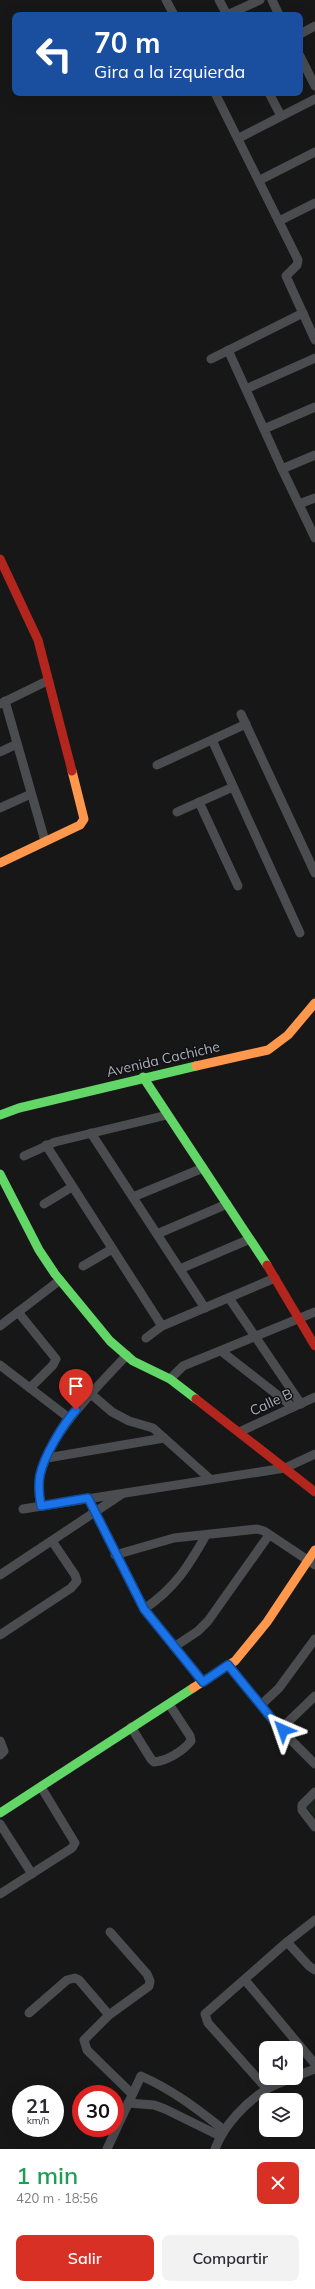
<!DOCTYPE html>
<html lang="es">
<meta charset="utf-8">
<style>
body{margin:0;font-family:Mulish,sans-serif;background:#f2f2f3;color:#2b2b33;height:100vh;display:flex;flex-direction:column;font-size:15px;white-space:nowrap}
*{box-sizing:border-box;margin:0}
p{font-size:13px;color:#7c7c81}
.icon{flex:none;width:22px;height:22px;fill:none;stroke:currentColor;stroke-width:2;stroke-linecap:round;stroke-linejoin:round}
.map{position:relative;height:2149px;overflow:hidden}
.panel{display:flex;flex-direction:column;background:#fff;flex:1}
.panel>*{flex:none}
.top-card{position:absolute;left:12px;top:12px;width:291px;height:84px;border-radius:8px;box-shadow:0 4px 16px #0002;background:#1a4fa0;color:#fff;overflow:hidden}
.tools{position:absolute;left:259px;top:2041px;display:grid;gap:8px}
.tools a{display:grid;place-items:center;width:44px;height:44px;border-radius:8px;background:#fff;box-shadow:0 4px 16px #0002;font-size:20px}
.speed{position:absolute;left:12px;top:2085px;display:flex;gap:8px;font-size:20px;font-weight:700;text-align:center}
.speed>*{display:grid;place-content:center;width:52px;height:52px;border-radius:50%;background:#fff;box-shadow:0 4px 16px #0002;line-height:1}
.speed small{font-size:10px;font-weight:400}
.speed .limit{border:6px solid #d22;background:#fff;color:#111}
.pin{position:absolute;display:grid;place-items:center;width:34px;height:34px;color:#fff;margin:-41px -17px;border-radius:50% 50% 50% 0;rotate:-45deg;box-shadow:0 0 4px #0007}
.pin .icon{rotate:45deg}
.me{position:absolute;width:44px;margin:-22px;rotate:317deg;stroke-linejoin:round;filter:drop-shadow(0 0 3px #0008)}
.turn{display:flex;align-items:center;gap:14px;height:84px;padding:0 16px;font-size:18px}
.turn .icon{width:52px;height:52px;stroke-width:2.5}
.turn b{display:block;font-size:28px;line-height:34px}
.round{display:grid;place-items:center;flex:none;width:42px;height:42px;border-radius:8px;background:#f2f2f3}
.headline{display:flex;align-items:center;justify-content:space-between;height:68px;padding:0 16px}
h1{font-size:24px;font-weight:600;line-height:30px;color:#1e9e55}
.action{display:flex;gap:8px;margin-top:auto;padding:8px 16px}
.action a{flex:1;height:46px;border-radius:8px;background:#d93025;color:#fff;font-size:16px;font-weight:600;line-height:46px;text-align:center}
.action a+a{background:#f2f2f3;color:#2b2b33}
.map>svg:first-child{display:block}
.green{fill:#1d241e}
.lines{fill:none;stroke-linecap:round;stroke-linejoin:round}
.street{stroke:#4b4c50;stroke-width:9}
.fast{stroke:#63d668;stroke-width:9}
.slow{stroke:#ff974d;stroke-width:9}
.jam{stroke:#b3261e;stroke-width:9}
.route-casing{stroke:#114b97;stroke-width:10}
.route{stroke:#1a73e8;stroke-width:7}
.labels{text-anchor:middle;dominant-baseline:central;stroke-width:3;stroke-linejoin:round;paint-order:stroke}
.street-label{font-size:14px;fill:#a8adb8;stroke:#111113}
</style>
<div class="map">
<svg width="315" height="2149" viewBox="0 0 315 2149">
<rect width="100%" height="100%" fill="#171717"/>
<path class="green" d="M315 1797V1818L305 1805Z"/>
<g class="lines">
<g class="street">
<path d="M166 0 174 15"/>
<path d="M219 0 227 15"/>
<path d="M272 0 279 15"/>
<path d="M227 15 260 0"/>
<path d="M300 34 315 26"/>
<path d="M300 56 315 86"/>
<path d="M215 93 298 260 297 265 286 276 315 340"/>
<path d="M269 93 281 116"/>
<path d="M239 138 315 99"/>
<path d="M260 180 315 152"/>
<path d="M279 221 315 203"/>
<path d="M228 350 282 469 315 455"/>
<path d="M211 359 303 313"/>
<path d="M246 389 315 358"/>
<path d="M264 429 315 407"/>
<path d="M282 469 315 538"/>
<path d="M299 504 315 498"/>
<path d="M5 701 45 841"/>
<path d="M0 704 47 681"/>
<path d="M241 714 315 873"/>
<path d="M212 740 300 933"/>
<path d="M0 752 17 744"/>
<path d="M157 765 246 724"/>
<path d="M199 802 238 886"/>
<path d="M0 808 31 794"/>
<path d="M177 812 233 787"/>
<path d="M91 1133 205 1308"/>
<path d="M46 1145 162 1326"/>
<path d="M24 1156 55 1142 167 1115"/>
<path d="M133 1197 203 1168"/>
<path d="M44 1204 72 1187"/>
<path d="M157 1234 227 1204"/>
<path d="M83 1266 112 1249"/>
<path d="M180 1269 250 1239"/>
<path d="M229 1298 301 1404"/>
<path d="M18 1312 56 1359 53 1365 30 1388"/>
<path d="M0 1326 60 1280"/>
<path d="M146 1338 162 1326 275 1278"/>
<path d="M221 1351 293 1407"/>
<path d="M0 1365 69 1418"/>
<path d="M170 1379 183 1366 315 1312"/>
<path d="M91 1394 112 1412 129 1421 153 1428 210 1479"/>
<path d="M239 1432 315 1397"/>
<path d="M47 1458 164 1438"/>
<path d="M88 1498 144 1609 203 1682"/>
<path d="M41 1506C40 1499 38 1492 39 1484 42 1440 97 1387 127 1355"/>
<path d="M23 1509 285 1468 315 1454"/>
<path d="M115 1555 174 1538 257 1529 264 1531 315 1565"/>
<path d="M0 1575 122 1494"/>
<path d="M144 1609C175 1588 188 1567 206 1535"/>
<path d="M0 1635 71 1588 77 1581 75 1575 52 1541"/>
<path d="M174 1647 198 1631 208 1621 269 1535"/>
<path d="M228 1665 277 1725 281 1726 287 1723 315 1696"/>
<path d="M261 1705 279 1688 315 1639"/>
<path d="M281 1726 285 1734 315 1764"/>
<path d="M131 1727 151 1759 154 1762C167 1761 183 1751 191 1741L190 1736 169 1704"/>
<path d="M0 1741 4 1751 0 1755"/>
<path d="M315 1792 302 1805V1810L315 1827"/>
<path d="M0 1824 32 1874"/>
<path d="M0 1894 72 1848 75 1843 41 1787"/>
<path d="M110 1932 147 1974 150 1981 149 1986 109 2015 84 2040 87 2050 132 2094"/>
<path d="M287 1942 309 1966 315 1970"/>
<path d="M245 1980 315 2064"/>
<path d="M29 2013 67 1980 75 1978 79 1980 109 2015"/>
<path d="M296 2076 315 2069"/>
<path d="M267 2089 208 2023 205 2014 287 1942 315 1920"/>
<path d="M128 2103 154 2105 165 2109 220 2136"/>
<path d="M107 2149 141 2076C173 2090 197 2109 224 2130"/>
<path d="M215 2149C224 2125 245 2103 267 2089 274 2084 284 2082 292 2078"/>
</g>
<g class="fast">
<path d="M143 1077 267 1265"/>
<path d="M0 1115 19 1108 196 1066"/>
<path d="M0 1174 39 1250 55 1274 110 1341 133 1361 170 1379 196 1399"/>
<path d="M0 1813 193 1688"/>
</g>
<g class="slow">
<path d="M0 863 80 825 84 819 72 771"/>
<path d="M196 1066 268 1050 288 1035 315 1003"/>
<path d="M193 1688 235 1661 267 1622 315 1550"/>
</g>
<g class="jam">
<path d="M0 559 38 640 72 771"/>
<path d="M267 1265 315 1346"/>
<path d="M196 1399 315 1492"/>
</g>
</g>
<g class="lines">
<defs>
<path id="route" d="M76 1410C63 1424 44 1456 40 1475 38 1485 39 1495 41 1506L88 1498 144 1609 203 1682 228 1665 277 1725 281 1726 283 1730"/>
</defs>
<use href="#route" class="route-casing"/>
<use href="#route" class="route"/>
</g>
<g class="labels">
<g class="street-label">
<text transform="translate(163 1059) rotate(-13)">Avenida Cachiche</text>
<text transform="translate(271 1402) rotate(-25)">Calle B</text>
</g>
</g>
</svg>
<div class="tools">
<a><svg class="icon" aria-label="sound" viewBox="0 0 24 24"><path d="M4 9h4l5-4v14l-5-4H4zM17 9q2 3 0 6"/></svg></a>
<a><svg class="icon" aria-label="layers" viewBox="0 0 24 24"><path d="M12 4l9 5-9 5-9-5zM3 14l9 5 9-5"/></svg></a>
</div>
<div class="speed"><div>21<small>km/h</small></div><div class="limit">30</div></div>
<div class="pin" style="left:76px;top:1410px;background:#d93025"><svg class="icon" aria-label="arrive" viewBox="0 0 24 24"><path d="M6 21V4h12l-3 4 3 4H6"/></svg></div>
<svg class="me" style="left:283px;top:1730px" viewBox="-20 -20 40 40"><path d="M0-17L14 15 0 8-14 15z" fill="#1a73e8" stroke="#fff" stroke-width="4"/></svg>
<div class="top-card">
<div class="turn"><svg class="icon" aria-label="left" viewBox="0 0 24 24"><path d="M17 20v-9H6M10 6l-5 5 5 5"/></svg><div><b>70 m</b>Gira a la izquierda</div></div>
</div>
</div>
<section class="panel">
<div class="headline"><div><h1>1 min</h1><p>420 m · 18:56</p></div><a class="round" style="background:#d93025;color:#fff"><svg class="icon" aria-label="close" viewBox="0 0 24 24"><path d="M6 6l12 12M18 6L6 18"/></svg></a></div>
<div class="action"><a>Salir</a><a>Compartir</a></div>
</section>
